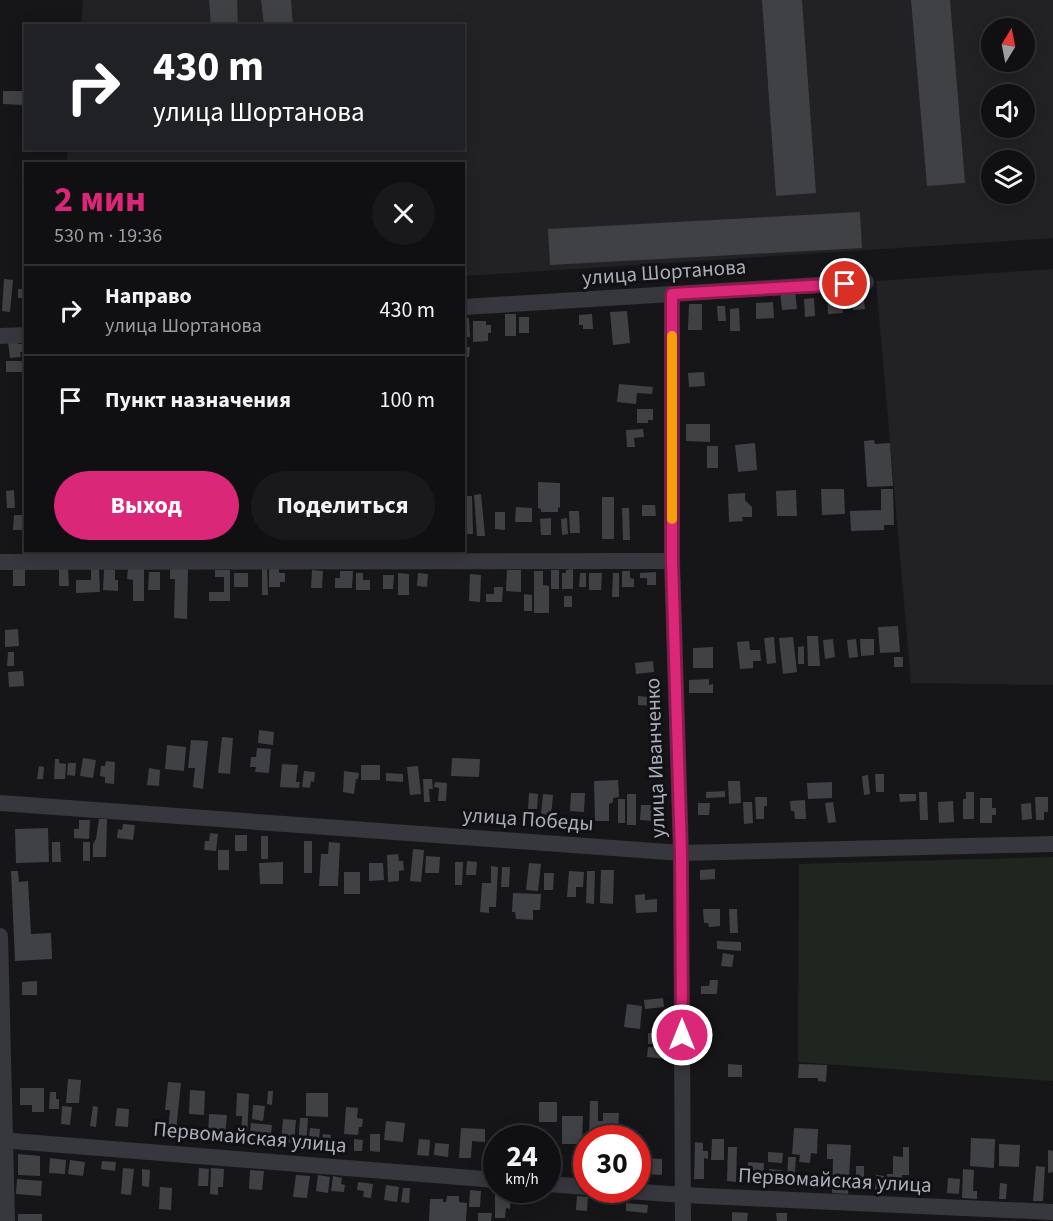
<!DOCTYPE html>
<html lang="ru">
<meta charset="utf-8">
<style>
body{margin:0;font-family:"Source Sans 3",sans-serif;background:#19191b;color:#f1f3f6;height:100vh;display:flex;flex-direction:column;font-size:22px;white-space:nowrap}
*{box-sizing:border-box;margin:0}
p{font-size:20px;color:#9c9d9f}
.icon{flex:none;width:33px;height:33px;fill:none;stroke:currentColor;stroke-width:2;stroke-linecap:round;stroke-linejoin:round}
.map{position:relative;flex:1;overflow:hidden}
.panel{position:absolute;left:24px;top:162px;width:441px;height:390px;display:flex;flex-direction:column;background:#101012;border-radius:0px;box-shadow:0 3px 15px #0003,0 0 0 2px #303032}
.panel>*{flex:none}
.banner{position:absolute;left:24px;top:24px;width:441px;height:126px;border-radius:0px;box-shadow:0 3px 15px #0003,0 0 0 2px #303032;background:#202124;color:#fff;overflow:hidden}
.needle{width:39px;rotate:10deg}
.tools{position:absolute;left:981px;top:18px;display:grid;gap:12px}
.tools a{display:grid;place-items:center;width:54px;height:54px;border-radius:50%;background:#101012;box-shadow:0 3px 15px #0003,0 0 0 2px #303032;font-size:30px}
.speed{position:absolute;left:483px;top:1125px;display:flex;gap:12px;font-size:30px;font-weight:700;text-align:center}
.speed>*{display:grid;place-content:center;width:78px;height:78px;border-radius:50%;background:#101012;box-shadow:0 3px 15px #0003,0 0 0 2px #303032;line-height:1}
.speed small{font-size:15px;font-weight:400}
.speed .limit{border:9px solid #d22;background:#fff;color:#111}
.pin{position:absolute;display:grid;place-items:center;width:51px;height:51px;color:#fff;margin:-26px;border:3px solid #fff;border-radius:50%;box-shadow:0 2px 6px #0007}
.me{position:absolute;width:66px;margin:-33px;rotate:0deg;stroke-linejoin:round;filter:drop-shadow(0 0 4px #0008)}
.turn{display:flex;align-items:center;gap:21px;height:126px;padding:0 30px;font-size:27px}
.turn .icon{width:78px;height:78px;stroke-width:2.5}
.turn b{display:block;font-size:42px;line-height:51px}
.round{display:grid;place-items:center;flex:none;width:63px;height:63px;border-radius:32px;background:#19191b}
.head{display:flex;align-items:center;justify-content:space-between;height:102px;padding:0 30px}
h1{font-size:36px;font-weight:700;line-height:45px;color:#db2777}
.primary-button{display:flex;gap:12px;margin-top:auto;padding:12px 30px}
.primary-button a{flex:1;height:69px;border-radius:36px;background:#db2777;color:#fff;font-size:24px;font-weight:700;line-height:69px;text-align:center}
.primary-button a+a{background:#19191b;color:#f1f3f6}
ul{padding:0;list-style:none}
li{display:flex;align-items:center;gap:18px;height:90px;padding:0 30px;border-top:2px solid #303032}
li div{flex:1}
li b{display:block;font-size:22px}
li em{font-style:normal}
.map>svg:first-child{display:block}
.built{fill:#222225;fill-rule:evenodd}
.green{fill:#1e261f}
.building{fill:#404145}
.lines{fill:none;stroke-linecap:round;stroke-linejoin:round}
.minor{stroke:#37383d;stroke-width:16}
.route-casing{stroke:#8e194d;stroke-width:15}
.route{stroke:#db2777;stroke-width:10}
.slow{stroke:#f59e0b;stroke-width:10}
.labels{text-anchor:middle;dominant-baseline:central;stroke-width:6;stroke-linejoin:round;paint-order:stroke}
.street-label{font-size:21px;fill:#a8adb8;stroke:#111113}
</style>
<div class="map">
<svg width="1053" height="1221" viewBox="0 0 1053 1221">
<rect width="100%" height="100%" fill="#161618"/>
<g class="built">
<path d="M83 0H1053V238L464 276V164H66L68 148H464V26L81 25ZM992 28H1024V62H992ZM992 94H1024V128H992ZM992 160H1024V194H992Z"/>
<path d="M1053 269V685L911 683 876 281Z"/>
</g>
<path class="green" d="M1053 857V1081L798 1062 799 864Z"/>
<g class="building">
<path d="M209 0H237L238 26H211Z"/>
<path d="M261 0H291L293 26H264Z"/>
<path d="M762 0H802L816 193 776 196Z"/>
<path d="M911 0H950L965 183 927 186Z"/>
<path d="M3 91H23V105L3 104Z"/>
<path d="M860 212 862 248 550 265 548 229Z"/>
<path d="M4 279 13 280 10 312 2 311Z"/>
<path d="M18 289H26V307H22L23 298H18Z"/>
<path d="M795 291 797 309 782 310 780 292Z"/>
<path d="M827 292H841L843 313 828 314Z"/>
<path d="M863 294 865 309 853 310 852 295Z"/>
<path d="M814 298 815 316 805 317 804 299Z"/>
<path d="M773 302 774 318 756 319V303Z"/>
<path d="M689 304H702V330H688Z"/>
<path d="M717 306H725L726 321H718Z"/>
<path d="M739 308 740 331H730V309Z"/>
<path d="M627 311 630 343 613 345 610 312Z"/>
<rect x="505" y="314" width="11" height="22"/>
<path d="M592 314 593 329H583V325H579V315Z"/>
<rect x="519" y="317" width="10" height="16"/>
<path d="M464 318H469L470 337H464Z"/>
<path d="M473 321H486V325H491V333H488V341L473 342Z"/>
<path d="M17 341 18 344H24V352H20L21 357 10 358 8 342Z"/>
<path d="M464 347H470L469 357H464Z"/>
<rect x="6" y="361" width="20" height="11"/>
<path d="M704 372 705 386 689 387 688 373Z"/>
<path d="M619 384 653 387 652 394 637 393 636 404 617 402Z"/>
<path d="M637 409H653V420H648V423H637Z"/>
<path d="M686 424H710V442L686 441Z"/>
<path d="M643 429 644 437 634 438 635 447H627L626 430Z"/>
<path d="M874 440 875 444 890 443 893 486 867 487 864 441Z"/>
<path d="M755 443 757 470 738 472 735 445Z"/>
<rect x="707" y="446" width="11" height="22"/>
<path d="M538 482 560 483V507L558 508V512H541V509L538 508Z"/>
<path d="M821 489H844L845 514 822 515Z"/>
<path d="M881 489H893L894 525H884V530L851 531 850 511 881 510Z"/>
<path d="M14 490 15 508H7L6 491Z"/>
<path d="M796 490 797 516H777L776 491Z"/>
<path d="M745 493V500L752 507V517H742L743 521 729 522 728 494Z"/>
<path d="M481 494 485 536H477L474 495Z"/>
<path d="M464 496H472L473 534H464Z"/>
<rect x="602" y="497" width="12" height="42"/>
<path d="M642 505H655L656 516H642Z"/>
<path d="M516 507 532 508V522H515Z"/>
<path d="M622 508H629L630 540H623Z"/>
<path d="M569 511H579L580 533H570Z"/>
<path d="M495 512H505V530L495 529Z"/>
<path d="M14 515H26V530H13Z"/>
<path d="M551 518V535H541L540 519Z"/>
<path d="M567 518 568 534 562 535 561 519Z"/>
<path d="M91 567H99L100 592 76 593V580H91Z"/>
<path d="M262 567H267L268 595H262Z"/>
<path d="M170 568H188L187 619 174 618 175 579H170Z"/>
<path d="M269 568H279V573H285V582H280V587H269Z"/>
<rect x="13" y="569" width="12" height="17"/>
<path d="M59 569H68L69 586H59Z"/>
<path d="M104 569 115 570V580H118V591L103 590Z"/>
<path d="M128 569H144V601H133V580L127 579Z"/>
<path d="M573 569V589H562V573H566V570Z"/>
<path d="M215 570H230V601H209V592H224V577H215Z"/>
<path d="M312 570 323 571 322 588H311Z"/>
<path d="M507 570H521V592L506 591Z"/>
<rect x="551" y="570" width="8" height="19"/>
<path d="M340 571H353L352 588H335V578H340Z"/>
<path d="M534 571H543V585L549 586V613H534Z"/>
<path d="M622 571H630V578L634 579V587H622Z"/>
<path d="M149 572H160V590H148Z"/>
<path d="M656 572V585H647V578H640V573Z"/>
<rect x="234" y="573" width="14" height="14"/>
<path d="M356 573H363V580H370V590H356Z"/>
<path d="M398 573 409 574V595H398Z"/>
<path d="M418 573 428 574 427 587 417 586Z"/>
<path d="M580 573H586V587H579Z"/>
<path d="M589 573H602L601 590H589Z"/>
<path d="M613 573H619V597H612Z"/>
<path d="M470 574 481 575 480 602 469 601Z"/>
<path d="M383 575H394L393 589H383Z"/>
<path d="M494 587H503L502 602H486V594H494Z"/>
<path d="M524 594 532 595V611H524Z"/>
<rect x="564" y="596" width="8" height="11"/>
<path d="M898 626 900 652 880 653 878 627Z"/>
<path d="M18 629 19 646 5 647V630Z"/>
<path d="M807 636H818L820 666H808Z"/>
<path d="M774 637 776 663 767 664 764 638Z"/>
<path d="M793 637 797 672 783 674 779 638Z"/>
<path d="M833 639 835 657 825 659 823 640Z"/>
<path d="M856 639 858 657 849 658 847 640Z"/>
<path d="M860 639H874V655L861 656Z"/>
<path d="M749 641 750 650H760L761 661H753V668L740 669 737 642Z"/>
<path d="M804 646V664H798V647Z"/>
<path d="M713 647V668H693V648Z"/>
<path d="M8 652H14V666H7Z"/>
<rect x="894" y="657" width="9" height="10"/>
<path d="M653 661 654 672 636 674 635 663Z"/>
<path d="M23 671 24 686 9 687 8 672Z"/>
<path d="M709 679V685L713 684V693H689V680Z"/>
<path d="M649 689 659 690 658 706 638 705V696L649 697Z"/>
<path d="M259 730 274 732 273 745 258 743Z"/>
<path d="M222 737 233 738 230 774 218 773Z"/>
<path d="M191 740 208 741 203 789 193 787 195 768H188Z"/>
<path d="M167 745 186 747 184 771 165 769Z"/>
<path d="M257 748 271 749 269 773 255 772 256 767H250L251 757H256Z"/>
<path d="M83 758 96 760 93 778 80 776Z"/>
<path d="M452 758 480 759 479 777 451 776Z"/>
<path d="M55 759H59V763L66 764 65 779H54Z"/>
<path d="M106 761 115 762 114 784 105 783V777L100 776 101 766H105Z"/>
<path d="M68 763H76L75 776 67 775Z"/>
<path d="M282 764 298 765 296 782H300L299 788 280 787Z"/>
<rect x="361" y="765" width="19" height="15"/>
<path d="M39 766 44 767 43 779H37Z"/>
<path d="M418 766 421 794 410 795 407 767Z"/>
<path d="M149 768 160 770 159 786 147 785Z"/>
<path d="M304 771 315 772 314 782 311 781 310 788 302 787Z"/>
<path d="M344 771 359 773 358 779H356L354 794 343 792Z"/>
<path d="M386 773 403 774V782L386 781Z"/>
<path d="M875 774H884V792H876Z"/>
<path d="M868 775 870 794 864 795 862 776Z"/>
<path d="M423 779H432L433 789H429L430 802H424Z"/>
<path d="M618 780 619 797 613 798V802L609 804V821H595L594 781Z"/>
<path d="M728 781H740L741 803 729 804Z"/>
<path d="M435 782 447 783 446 801H438L439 788 434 787Z"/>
<path d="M832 782V798L808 799 807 783Z"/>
<path d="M725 791V797L706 798V792Z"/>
<path d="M919 792H927L928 820H920Z"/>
<path d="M966 792H974V819H963V799H966Z"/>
<path d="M529 793 538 794 537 809H528Z"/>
<path d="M571 793H585L584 812 570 811Z"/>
<path d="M543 794 553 795 551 816 541 814Z"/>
<rect x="627" y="794" width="9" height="31"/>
<path d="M899 794H916V801L900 802Z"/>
<path d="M755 797H767V806H764V819H756Z"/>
<path d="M1035 797H1048V812H1044V820H1036Z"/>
<path d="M980 798H992V808H996V815H992V823H980Z"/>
<rect x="618" y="799" width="7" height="24"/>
<path d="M805 800 806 819H795L794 811H791L790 801Z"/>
<path d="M953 801 954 822 939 823 938 802Z"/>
<path d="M743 802H752L753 823 744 824Z"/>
<path d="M833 802 836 822 828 823 825 803Z"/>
<path d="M698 803H710L709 815H698Z"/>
<path d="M1031 803 1032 819 1022 820 1021 804Z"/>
<path d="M641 805H656L655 821 640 820Z"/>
<path d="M99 819H107L106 857H93V844L96 839Z"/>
<path d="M79 820H90L89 839 74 838V829H79Z"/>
<path d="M123 824 135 825 133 840 117 838 118 829 122 830Z"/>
<path d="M48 828 49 862 16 863 15 829Z"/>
<path d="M210 833 218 834 216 851 204 850 205 841H209Z"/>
<rect x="235" y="835" width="12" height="16"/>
<rect x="261" y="836" width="7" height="23"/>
<rect x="304" y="841" width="8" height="32"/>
<path d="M52 842H60L61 862H52Z"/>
<rect x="83" y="842" width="7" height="19"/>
<path d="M329 842 340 843 338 886H319L321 854H328Z"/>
<path d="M413 849 424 850 421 882 410 881Z"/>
<rect x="218" y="850" width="11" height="20"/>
<path d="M398 854 399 861H403L404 870 399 871V881L388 882 387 855Z"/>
<path d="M426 856 440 857 439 873H425Z"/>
<path d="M467 861 477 862 476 875H466Z"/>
<path d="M283 862V884H260L259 863Z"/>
<path d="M455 862H463L462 885H455Z"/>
<path d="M369 863H383L384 880 369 881Z"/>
<path d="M529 863 541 864 538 891 526 890Z"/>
<path d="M491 866 498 867 496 907H489V913L480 912 482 883H491Z"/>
<path d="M502 867H510L509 887H501Z"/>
<path d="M715 869V879L700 880V870Z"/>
<path d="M601 870H614L613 904 600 903Z"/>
<path d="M11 871H18L19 882 28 881 31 934 51 933 52 959 15 961Z"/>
<path d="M569 871 584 872 583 887H576V897H567Z"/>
<path d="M587 871H595L594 904 586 903Z"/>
<rect x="344" y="872" width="16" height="22"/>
<path d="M544 873H554L553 890H544Z"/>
<path d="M513 893 541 894 540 910H533V920L516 919 515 912H512Z"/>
<path d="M645 894V900L657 899V912L636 913 635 895Z"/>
<path d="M703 909H720V926L709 927 708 923H704Z"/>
<path d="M729 909H737L738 933H730Z"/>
<path d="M717 941 741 942V951L717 949Z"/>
<path d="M723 953 734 955 732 967 721 966Z"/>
<path d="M710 980H718L717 994H701V986H709Z"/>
<path d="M37 981V995H22V982Z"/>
<path d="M663 998 664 1007 645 1009 644 1000Z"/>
<path d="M627 1004 642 1006 640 1029 624 1027Z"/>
<path d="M648 1033H660V1040H656V1044H648Z"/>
<path d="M648 1047 667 1048 666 1059 647 1057Z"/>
<path d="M728 1064 742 1065V1077H728Z"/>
<path d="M799 1064 827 1065 826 1082 818 1081V1078H798Z"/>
<path d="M68 1079 81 1080 79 1103H66Z"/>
<path d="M168 1082 181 1083 176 1131 168 1130 170 1110H165Z"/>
<path d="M20 1088H44V1112H32V1105H20Z"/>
<path d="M190 1090 205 1091 204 1115 189 1114Z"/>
<path d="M268 1091H273L272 1105 267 1104Z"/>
<path d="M50 1092H56V1099H59V1109H49Z"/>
<path d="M237 1093 249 1094 247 1139H241L242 1116H236Z"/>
<path d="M306 1093H328V1117L306 1116Z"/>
<path d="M590 1101H598V1121H603V1113H619L618 1133H604V1138H589Z"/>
<rect x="539" y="1102" width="18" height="20"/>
<path d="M253 1105 265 1106 263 1121 252 1119Z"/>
<path d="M62 1106 72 1107 70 1125 61 1124Z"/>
<path d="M93 1106 98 1107 96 1127 90 1126Z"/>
<path d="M346 1107 358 1108 357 1118 363 1119 362 1127H359L358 1135 344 1134Z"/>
<path d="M117 1108 129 1109 128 1127 115 1126Z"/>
<path d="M209 1114 227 1115 225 1138 208 1137Z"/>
<path d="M562 1116H583L582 1144H562Z"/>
<path d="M300 1118H308L306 1146 298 1145Z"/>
<path d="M283 1119 296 1120 294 1143 281 1142Z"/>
<path d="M386 1121 405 1123 403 1142 384 1140Z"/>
<path d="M251 1123 272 1125 270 1143 249 1141Z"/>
<path d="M310 1128 320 1129 318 1147 308 1146Z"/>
<path d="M461 1128 485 1129V1142L472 1141 471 1158H459Z"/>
<path d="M794 1128 818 1129 817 1154 811 1153 810 1163 799 1162 800 1155 792 1154Z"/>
<path d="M323 1134 331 1135 329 1148 321 1147Z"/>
<path d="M370 1134H380V1152L370 1151Z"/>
<path d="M971 1138 995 1139 994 1168 970 1166Z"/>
<path d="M354 1139 363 1140 362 1151H354Z"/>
<path d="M419 1139 430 1140 429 1156 417 1155Z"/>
<path d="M712 1139H724V1160H711Z"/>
<path d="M695 1142 703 1143V1151H708V1159L704 1158V1179H694Z"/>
<path d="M435 1143 449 1144 448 1157 434 1155Z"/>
<path d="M493 1143H496V1162L491 1161Z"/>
<path d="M827 1144 851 1145 848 1194 832 1193 833 1159H827Z"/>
<path d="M999 1144 1020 1145 1019 1167 999 1166Z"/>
<path d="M728 1147H737L736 1182 727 1181Z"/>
<path d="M903 1147H909V1175H902V1185L899 1184V1190L887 1189V1174H893V1156L903 1157Z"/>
<path d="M1048 1150 1053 1151V1172L1048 1173Z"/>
<path d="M768 1152 783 1153 782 1163 768 1162Z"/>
<path d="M18 1154 40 1156V1176L18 1175Z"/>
<path d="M788 1157H796L794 1185H787Z"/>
<path d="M50 1158 66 1160 65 1174 49 1173Z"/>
<path d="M644 1158 662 1159V1175L644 1174Z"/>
<path d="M70 1160 85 1162 83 1176 68 1174Z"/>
<path d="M102 1161 116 1162 115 1171 101 1169Z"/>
<path d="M748 1162 764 1163 763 1181 747 1180Z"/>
<rect x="856" y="1166" width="8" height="15"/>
<path d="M1036 1166 1045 1167 1043 1201H1033Z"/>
<path d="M123 1168 134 1169 131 1195 121 1194Z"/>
<path d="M199 1168 209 1169 208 1186H198Z"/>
<path d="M211 1168 224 1169 223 1187H218V1195L210 1194Z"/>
<path d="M142 1169 150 1170 149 1187 142 1186Z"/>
<path d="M769 1169 782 1170 781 1184 768 1183Z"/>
<path d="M963 1169 974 1170 973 1191H977V1199L962 1198Z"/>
<path d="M250 1170 264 1171 262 1190 249 1189Z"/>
<path d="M296 1175 310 1176 307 1198 293 1197Z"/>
<path d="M318 1175 330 1177 328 1193 316 1191Z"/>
<path d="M876 1175 885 1176 884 1191 875 1190Z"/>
<path d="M333 1176 342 1178 341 1184 345 1185 344 1192 331 1191Z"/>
<path d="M948 1178 960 1179 959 1194 947 1193Z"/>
<path d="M17 1179 42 1181 41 1196 16 1194Z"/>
<path d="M358 1182 373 1184 371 1198 363 1197 364 1191 357 1190Z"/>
<path d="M1000 1183 1007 1184 1006 1199H999Z"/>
<path d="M386 1185 399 1187 397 1202 384 1200Z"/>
<path d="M160 1187 172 1188 171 1210 159 1209Z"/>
<path d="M403 1188H410L409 1203 401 1202Z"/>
<path d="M470 1190 481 1191 480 1207H469Z"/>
<path d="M495 1191 511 1192 510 1209 506 1208 505 1218H495Z"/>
<path d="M447 1196H459V1202L467 1203 466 1221H429L430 1199H443V1202H446Z"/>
<path d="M577 1196 588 1197 587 1211 576 1210Z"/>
<path d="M626 1203 648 1205 647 1213 626 1211Z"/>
<path d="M732 1212 748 1213 747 1221H732Z"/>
<path d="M478 1213H492L491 1221H478Z"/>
<path d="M776 1213H787V1221H777Z"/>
<rect x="18" y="1214" width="24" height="7"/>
</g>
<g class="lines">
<g class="minor">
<path d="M672 294V561L681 853 683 1221"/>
<path d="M464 307 866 282"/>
<path d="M0 336 26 335"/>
<path d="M0 562 672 561"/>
<path d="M0 803 681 853 1053 844"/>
<path d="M0 936 7 1221"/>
<path d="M0 1140 496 1180"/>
<path d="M548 1184 586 1187"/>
<path d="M614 1190 683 1195 1053 1212"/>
</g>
</g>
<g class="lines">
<defs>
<path id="route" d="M682 1035 681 853 672 561V294L845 284"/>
</defs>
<use href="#route" class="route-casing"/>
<use href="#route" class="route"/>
<path class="slow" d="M672 336V519"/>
</g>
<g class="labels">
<g class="street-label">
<text transform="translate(664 272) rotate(-4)">улица Шортанова</text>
<text transform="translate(655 758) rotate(-92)">улица Иванченко</text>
<text transform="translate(528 819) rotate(4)">улица Победы</text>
<text transform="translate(250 1137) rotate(5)">Первомайская улица</text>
<text transform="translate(835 1180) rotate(3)">Первомайская улица</text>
</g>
</g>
</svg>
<div class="tools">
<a><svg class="needle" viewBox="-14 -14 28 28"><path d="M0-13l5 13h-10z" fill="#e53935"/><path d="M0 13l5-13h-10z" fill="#9c9d9f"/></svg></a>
<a><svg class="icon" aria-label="sound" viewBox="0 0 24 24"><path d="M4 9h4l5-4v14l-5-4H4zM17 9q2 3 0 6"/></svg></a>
<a><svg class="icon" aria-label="layers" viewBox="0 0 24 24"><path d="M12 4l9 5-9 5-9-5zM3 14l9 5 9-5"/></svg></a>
</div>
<div class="speed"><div>24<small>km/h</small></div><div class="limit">30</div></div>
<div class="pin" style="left:845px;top:284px;background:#d93025"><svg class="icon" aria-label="arrive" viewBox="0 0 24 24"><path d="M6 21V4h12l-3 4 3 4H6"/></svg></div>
<svg class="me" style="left:682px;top:1035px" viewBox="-20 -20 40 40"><circle r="17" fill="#db2777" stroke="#fff" stroke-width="3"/><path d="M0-11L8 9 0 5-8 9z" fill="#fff"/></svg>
<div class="banner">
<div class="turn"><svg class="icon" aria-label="right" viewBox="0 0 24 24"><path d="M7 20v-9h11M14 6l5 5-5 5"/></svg><div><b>430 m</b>улица Шортанова</div></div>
</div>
<section class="panel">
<div class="head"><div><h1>2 мин</h1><p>530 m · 19:36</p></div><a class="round"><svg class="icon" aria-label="close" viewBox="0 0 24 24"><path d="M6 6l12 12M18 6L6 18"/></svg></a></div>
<ul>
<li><svg class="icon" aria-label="right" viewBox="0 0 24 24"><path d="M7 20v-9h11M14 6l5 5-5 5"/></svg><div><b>Направо</b><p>улица Шортанова</p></div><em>430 m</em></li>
<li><svg class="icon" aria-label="arrive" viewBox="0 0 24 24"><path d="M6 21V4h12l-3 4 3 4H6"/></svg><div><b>Пункт назначения</b></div><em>100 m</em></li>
</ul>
<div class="primary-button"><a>Выход</a><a>Поделиться</a></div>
</section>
</div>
